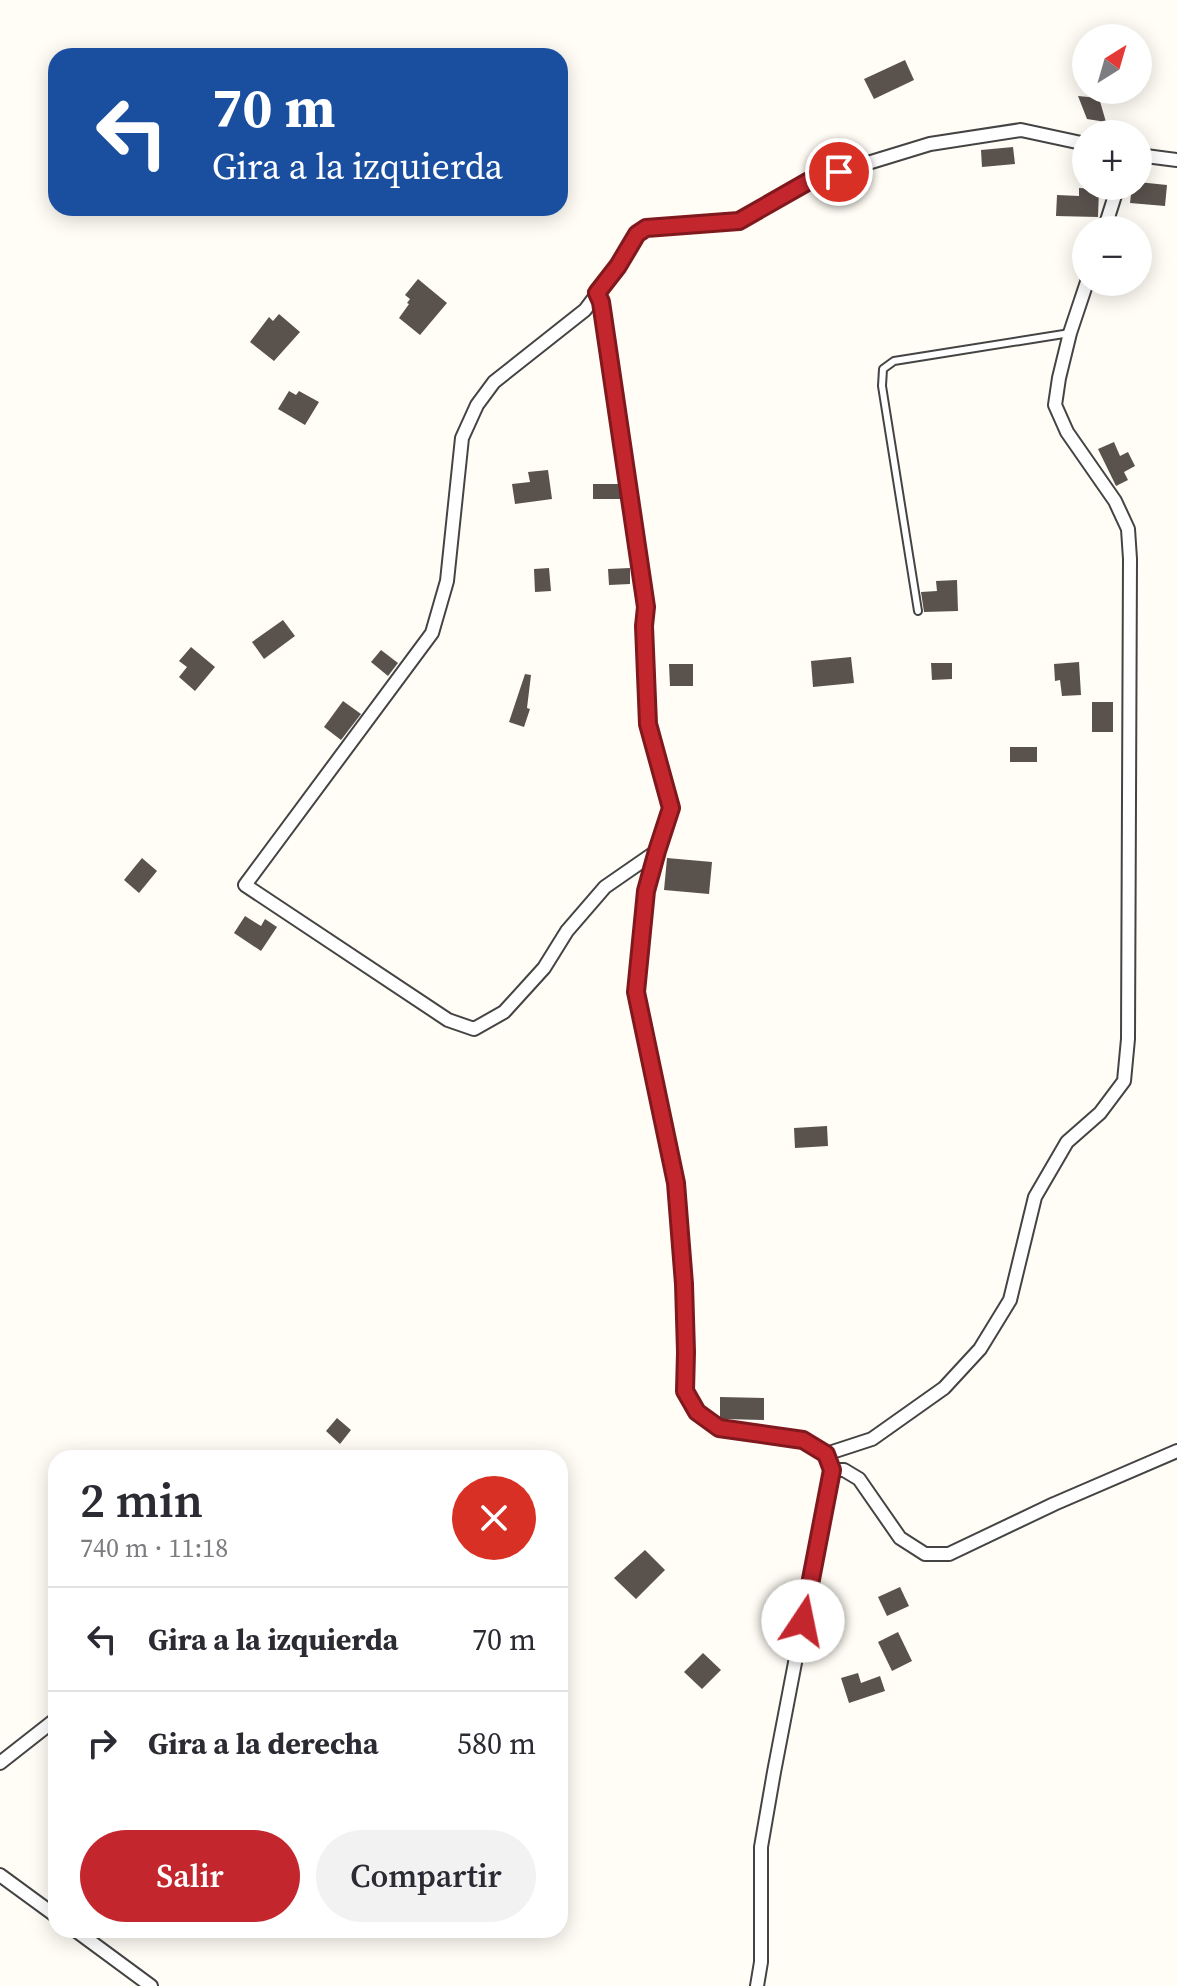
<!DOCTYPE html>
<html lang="es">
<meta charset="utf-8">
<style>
body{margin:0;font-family:"Source Serif 4",serif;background:#f2f2f3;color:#2b2b33;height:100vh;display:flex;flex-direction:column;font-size:30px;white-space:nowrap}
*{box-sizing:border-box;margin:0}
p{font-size:26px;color:#7c7c81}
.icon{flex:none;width:44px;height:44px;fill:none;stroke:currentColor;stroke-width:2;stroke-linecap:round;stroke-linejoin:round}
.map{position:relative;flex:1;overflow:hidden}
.details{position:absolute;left:48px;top:1450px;width:520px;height:488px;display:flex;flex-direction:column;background:#fff;border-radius:24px;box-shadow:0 4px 20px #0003}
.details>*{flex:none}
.top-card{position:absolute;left:48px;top:48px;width:520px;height:168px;border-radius:24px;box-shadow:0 4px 20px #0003;background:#1a4fa0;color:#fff;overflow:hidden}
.needle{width:52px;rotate:37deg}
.tools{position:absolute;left:1072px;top:24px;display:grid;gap:16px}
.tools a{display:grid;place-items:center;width:80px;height:80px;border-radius:50%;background:#fff;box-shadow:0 4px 20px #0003;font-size:40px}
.pin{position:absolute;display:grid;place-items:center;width:68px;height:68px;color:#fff;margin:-34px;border:4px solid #fff;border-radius:50%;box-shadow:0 2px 8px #0007}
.me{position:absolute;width:88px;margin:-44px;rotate:11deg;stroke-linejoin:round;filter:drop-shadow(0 0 6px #0008)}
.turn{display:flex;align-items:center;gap:28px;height:168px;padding:0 32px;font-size:36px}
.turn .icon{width:104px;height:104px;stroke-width:2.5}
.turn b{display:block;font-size:56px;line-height:68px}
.round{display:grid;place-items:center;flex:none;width:84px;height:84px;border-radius:42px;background:#f2f2f3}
.overview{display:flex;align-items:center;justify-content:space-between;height:136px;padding:0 32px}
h1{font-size:48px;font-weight:600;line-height:60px}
.button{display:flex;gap:16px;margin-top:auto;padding:16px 32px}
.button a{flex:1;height:92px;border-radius:48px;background:#c4262e;color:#fff;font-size:32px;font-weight:600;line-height:92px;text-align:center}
.button a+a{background:#f2f2f3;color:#2b2b33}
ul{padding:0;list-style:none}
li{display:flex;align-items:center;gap:24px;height:104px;padding:0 32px;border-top:2px solid #e1e1e2}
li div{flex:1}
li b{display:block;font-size:30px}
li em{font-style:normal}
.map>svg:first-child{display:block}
.building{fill:#5a524d}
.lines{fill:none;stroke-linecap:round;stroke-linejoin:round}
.lane-casing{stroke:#444;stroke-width:10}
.street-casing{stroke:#444;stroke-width:16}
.lane{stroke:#fff;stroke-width:6}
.street{stroke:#fff;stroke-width:12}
.route-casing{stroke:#7f191e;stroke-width:20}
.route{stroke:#c4262e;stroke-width:14}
</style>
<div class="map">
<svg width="1177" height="1986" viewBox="0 0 1177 1986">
<rect width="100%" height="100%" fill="#fffdf5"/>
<g class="building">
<path d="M905 60 914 80 874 99 864 79Z"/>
<path d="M1078 96 1099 98 1106 122 1087 119Z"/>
<path d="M1013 147 1015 164 982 167 981 150Z"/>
<path d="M1138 182 1167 185 1165 206 1130 203 1132 186H1138Z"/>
<path d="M1079 188 1099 189 1098 217 1056 216 1057 195 1079 196Z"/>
<path d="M418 279 447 303 420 335 399 318 409 304 407 303 410 299 405 295Z"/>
<path d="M279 314 300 332 274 361 250 342 269 317 273 321Z"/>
<path d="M289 391 296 395 299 391 319 402 305 425 278 409Z"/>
<path d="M1114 442 1120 456 1128 452 1135 466 1124 472 1128 480 1116 486 1098 449Z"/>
<path d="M548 470 552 499 515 504 512 484 530 482 528 472Z"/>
<path d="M593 484H619L621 499H593Z"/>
<path d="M549 568 551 591 535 592 534 569Z"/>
<path d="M630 568V584L609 585 608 569Z"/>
<path d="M957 580 958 611 924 612 921 592 937 591 936 581Z"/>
<path d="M283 620 295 636 264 659 252 642Z"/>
<path d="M191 647 215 667 195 691 179 677 187 667 179 661Z"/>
<path d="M381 650 398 663 388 676 371 662Z"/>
<path d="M851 657 854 683 813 687 811 661Z"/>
<path d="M1079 662 1081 695 1062 696 1060 680 1055 681 1054 664Z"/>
<path d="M931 663H952V679L932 680Z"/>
<path d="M669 664H693V686H670Z"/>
<path d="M525 674 531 675 527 708 530 709 524 727 509 722Z"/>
<path d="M343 701 361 714 341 740 324 727Z"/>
<rect x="1092" y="702" width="21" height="30"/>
<rect x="1010" y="747" width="27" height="15"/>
<path d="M142 858 157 871 139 893 124 880Z"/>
<path d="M667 858 712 862 709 894 664 890Z"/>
<path d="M245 916 261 926 265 919 277 927 261 951 234 933Z"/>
<path d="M827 1126 828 1146 795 1148 794 1128Z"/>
<path d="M720 1397 764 1398V1420L722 1419 720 1417Z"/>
<path d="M337 1418 351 1430 340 1444 326 1431Z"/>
<path d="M645 1550 665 1570 636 1599 614 1578Z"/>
<path d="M900 1587 909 1606 887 1616 878 1597Z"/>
<path d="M898 1632 912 1661 892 1671 878 1642Z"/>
<path d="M703 1653 721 1670 702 1689 684 1672Z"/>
<path d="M858 1673 861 1683 880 1676 885 1691 849 1703 841 1678Z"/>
</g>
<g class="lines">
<defs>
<path id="lane" d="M918 611 882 386 883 369 894 361 1070 333"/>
<g id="street">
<path d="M1138 155 1177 160"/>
<path d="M1104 230 1118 186"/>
<path d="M597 293 601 302 646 607 644 626 648 724 671 808 657 851 646 891 636 992 676 1183 684 1284 686 1352 685 1391 697 1412 719 1428 803 1440 826 1454 832 1470 774 1772 761 1847V1962L757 1986"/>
<path d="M657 851 605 887 567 931 544 968 504 1012 474 1029 448 1020 245 885 432 633 447 581 462 438 477 405 494 382 585 310 618 266 637 234 646 228 739 221 809 181 930 144 1021 130 1086 144"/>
<path d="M826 1454 872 1439 944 1388 980 1349 1010 1300 1035 1197 1067 1142 1100 1113 1124 1081 1128 1039 1130 559 1128 529 1115 501 1067 432 1055 405 1059 378 1070 333 1087 282"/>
<path d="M832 1470H844L859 1479 900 1538 925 1554H949L1054 1504 1177 1451"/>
<path d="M0 1763 56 1719"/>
<path d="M0 1875 56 1916"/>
<path d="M75 1930 151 1986"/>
</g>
</defs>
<use href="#lane" class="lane-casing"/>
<use href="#street" class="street-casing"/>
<use href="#lane" class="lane"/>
<use href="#street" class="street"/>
</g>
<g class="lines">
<defs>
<path id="route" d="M803 1621 832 1470 826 1454 803 1440 719 1428 697 1412 685 1391 686 1352 684 1284 676 1183 636 992 646 891 657 851 671 808 648 724 644 626 646 607 601 302 597 293 618 266 637 234 646 228 739 221 809 181 839 172"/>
</defs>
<use href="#route" class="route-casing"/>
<use href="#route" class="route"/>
</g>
</svg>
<div class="tools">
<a><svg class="needle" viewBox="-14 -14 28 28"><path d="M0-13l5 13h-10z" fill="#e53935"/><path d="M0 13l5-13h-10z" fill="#7c7c81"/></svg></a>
<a>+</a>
<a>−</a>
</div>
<div class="pin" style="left:839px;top:172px;background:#d93025"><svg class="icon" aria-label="arrive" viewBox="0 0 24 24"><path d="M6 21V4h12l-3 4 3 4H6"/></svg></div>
<svg class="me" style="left:803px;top:1621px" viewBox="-20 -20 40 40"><circle r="19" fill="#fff"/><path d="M0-13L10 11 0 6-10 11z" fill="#c4262e"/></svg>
<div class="top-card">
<div class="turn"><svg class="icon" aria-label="left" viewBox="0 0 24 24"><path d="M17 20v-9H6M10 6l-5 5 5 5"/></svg><div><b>70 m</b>Gira a la izquierda</div></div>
</div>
<section class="details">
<div class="overview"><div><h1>2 min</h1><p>740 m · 11:18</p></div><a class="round" style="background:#d93025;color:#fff"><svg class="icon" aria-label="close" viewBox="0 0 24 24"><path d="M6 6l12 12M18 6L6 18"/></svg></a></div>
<ul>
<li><svg class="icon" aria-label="left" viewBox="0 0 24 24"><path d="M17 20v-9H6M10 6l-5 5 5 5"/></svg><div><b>Gira a la izquierda</b></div><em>70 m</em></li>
<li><svg class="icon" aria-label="right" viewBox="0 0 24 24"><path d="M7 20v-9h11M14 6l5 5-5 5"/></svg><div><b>Gira a la derecha</b></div><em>580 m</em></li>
</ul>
<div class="button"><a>Salir</a><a>Compartir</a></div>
</section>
</div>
